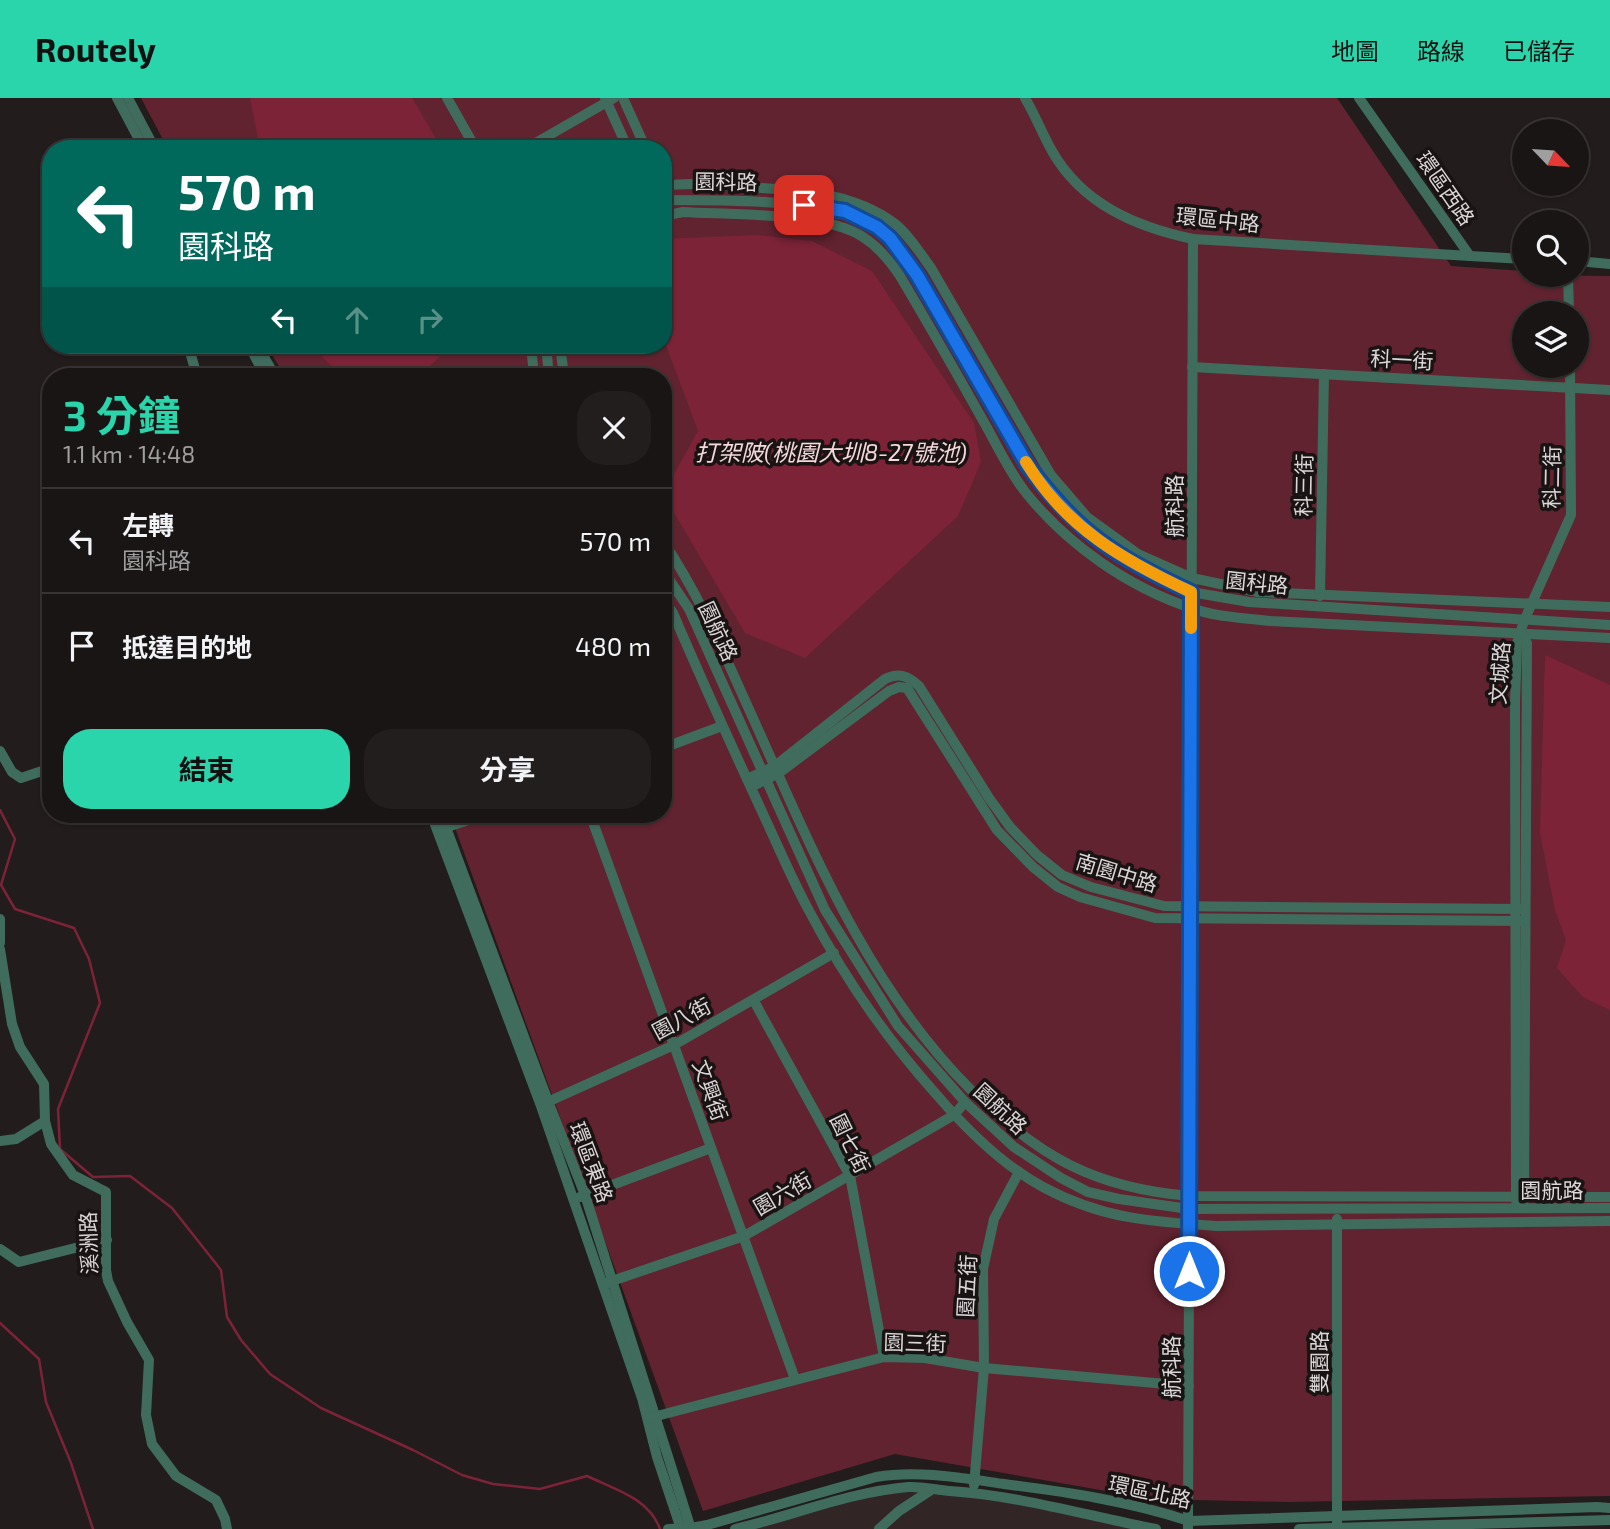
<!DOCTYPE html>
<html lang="zh-TW">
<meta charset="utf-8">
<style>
body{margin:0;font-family:"Exo 2","Noto Sans TC",sans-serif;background:#231e1e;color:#f1f3f6;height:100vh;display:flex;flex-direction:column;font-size:26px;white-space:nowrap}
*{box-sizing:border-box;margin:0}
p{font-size:23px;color:#9f9fa0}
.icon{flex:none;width:38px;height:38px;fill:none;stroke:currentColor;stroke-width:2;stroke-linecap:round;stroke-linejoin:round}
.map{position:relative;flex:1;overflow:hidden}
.panel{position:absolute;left:42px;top:270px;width:630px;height:455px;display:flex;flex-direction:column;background:#1a1515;border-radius:28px;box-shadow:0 2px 5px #0004,0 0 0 2px #383434}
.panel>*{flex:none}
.hud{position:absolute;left:42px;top:42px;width:630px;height:214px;border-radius:28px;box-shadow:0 2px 5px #0004,0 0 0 2px #383434;background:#00695c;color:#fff;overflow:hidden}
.needle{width:46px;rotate:115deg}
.controls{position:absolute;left:1512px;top:21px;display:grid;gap:14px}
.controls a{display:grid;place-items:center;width:77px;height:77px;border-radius:50%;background:#1a1515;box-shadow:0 2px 5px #0004,0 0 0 2px #383434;font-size:35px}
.pin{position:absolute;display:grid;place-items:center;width:60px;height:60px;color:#fff;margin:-30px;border-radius:14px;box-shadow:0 4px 10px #0006}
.me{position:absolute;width:77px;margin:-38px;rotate:0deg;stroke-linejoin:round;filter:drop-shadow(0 0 5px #0008)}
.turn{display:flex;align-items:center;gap:24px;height:147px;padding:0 21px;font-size:32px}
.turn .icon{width:91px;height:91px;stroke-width:2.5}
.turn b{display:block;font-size:49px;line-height:60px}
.lanes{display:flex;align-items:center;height:66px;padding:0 21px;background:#0003;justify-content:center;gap:35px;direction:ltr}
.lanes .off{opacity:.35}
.round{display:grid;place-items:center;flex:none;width:74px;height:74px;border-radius:28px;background:#231e1e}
.head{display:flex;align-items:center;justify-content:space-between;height:119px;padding:0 21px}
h1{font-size:42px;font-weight:700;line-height:52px;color:#2bd5ac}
.cta{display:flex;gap:14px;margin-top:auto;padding:14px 21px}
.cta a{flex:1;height:80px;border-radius:28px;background:#2bd5ac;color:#111;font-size:28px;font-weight:700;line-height:80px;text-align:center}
.cta a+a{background:#231e1e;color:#f1f3f6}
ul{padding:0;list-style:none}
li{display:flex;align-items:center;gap:21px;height:105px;padding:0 21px;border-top:2px solid #383434}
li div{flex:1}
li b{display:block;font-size:26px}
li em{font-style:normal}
header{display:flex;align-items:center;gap:42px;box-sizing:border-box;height:98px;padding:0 35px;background:#2bd5ac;color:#111}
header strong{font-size:33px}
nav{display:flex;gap:38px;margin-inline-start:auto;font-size:24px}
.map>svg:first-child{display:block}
.built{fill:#312526}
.green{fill:#61232f;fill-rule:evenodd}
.water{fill:#7d2337}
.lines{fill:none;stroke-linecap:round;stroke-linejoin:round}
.stream{stroke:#7d2337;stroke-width:2.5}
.minor{stroke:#3f6c5d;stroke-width:10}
.route-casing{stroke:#114b97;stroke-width:18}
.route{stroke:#1a73e8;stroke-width:12}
.slow{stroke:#f59e0b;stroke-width:12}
.labels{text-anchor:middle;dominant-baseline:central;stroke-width:7;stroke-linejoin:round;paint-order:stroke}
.street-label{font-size:21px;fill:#dbd6d7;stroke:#191313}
.water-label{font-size:23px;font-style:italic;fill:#f4d8db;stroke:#191313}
</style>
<header>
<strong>Routely</strong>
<nav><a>地圖</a><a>路線</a><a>已儲存</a></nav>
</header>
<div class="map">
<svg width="1610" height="1431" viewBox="0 0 1610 1431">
<rect width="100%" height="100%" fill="#221c1c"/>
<g class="built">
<path d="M922 1393 876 1431H752L881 1396Z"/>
<path d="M932 1394 1047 1410 1137 1431H880Z"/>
</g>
<path class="green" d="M141 0H1337L1451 168 1524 173V177L1610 178V1398L1289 1404 1152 1401 895 1356 703 1413 450 716H663V278H285L266 247 276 250 275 247H663V51H168ZM1524 215H1577V268H1524Z"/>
<g class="water">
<path d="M250 0H412L442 51H260Z"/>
<path d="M757 137 812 143 872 173 974 325 981 364 958 418 805 560 745 535 663 396 698 333 663 239V141Z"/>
<path d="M310 247H452L419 278H342Z"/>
<path d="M1545 557 1610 587V912L1583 899 1557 870 1566 842 1555 812 1540 735Z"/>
</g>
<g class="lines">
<g class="stream">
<path d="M0 712 15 741 1 787 15 811 74 830 89 861 100 905 58 1011 60 1051 93 1079 130 1078 172 1110 221 1172 227 1219 241 1242 270 1276 321 1310 413 1352 462 1377 493 1386 540 1391 587 1378C614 1391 649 1400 660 1431"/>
<path d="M0 1225 39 1261 46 1304 71 1365 93 1431"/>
</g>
<g class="minor">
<path d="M117 0 144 51"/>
<path d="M128 0 155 51"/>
<path d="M447 0 476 51"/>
<path d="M605 0 628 51"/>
<path d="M623 0 646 51"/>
<path d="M1025 0C1035 17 1042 35 1052 53 1082 106 1136 129 1193 141L1470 158"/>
<path d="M1359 0 1470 158 1524 161"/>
<path d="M525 51 614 0"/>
<path d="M663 88C690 84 717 87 744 89 795 92 851 93 894 125 909 137 920 155 931 170L1051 377 1087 419 1138 456 1192 480 1258 494 1610 509"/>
<path d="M663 102C707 102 749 102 792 106 810 107 829 107 846 113 871 122 888 138 905 158L1029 368 1065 414 1089 436 1135 468 1191 494 1249 504 1610 527"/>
<path d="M663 118 683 114C730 117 826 114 863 139 879 149 890 163 900 178 929 227 957 276 985 326 998 349 1010 375 1026 395 1068 447 1128 489 1191 510 1215 519 1244 520 1270 523L1610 540"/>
<path d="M1577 163 1610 166"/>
<path d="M1568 177 1569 215"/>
<path d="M188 247 197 278"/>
<path d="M249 247 265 278"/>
<path d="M257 247 275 278"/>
<path d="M531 247 534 278"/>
<path d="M546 247 549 278"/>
<path d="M560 247 564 278"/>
<path d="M1192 269 1610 292"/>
<path d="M663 443C696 492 719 544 743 598 806 736 862 884 972 993 1040 1059 1094 1090 1190 1098L1610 1099"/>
<path d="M663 472 689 511 825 812 898 928 965 1004 1014 1049 1061 1080 1088 1094 1119 1101 1189 1111 1610 1110"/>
<path d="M1320 498 1324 276"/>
<path d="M663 500 673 515C702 583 733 651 764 718 778 748 791 779 807 809 842 876 885 939 936 996 966 1031 1002 1067 1043 1089 1102 1121 1152 1124 1217 1128L1610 1123"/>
<path d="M1521 535 1527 545 1524 1103"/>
<path d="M663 650 722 628"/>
<path d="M0 653 12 674 21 680 51 670"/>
<path d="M747 681 775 668 885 581C899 574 908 578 919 588L989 700 1010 729 1037 757 1062 777 1091 789 1164 808 1525 811"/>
<path d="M751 689 779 675 889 593 899 589 907 590 997 732 1033 769 1058 789 1080 799 1155 820 1524 823"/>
<path d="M431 716 541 1008 642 1300 657 1359 681 1431"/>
<path d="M441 716 548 1003 585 1097 691 1431"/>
<path d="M590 716 795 1281"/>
<path d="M441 731 487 716"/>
<path d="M0 821V845"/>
<path d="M0 851 12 926 20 949 44 986 45 1023 51 1046 73 1077 106 1094V1172L108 1183 127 1224 149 1262 146 1317 152 1346 176 1378 216 1402 225 1421 227 1431"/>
<path d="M754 903 850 1078 884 1259"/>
<path d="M543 1006 674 947 834 855"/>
<path d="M0 1043 16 1041 45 1023"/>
<path d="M580 1099 711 1050"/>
<path d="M1516 1103 1515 604 1517 545 1524 523 1571 417 1570 268"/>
<path d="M0 1151 19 1164 107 1142"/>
<path d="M606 1185 744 1138 954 1017 965 1004"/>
<path d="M649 1320 884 1259 925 1260 984 1270 1189 1288"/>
<path d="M974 1387 984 1270 983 1171 994 1121 1019 1074"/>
<path d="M1337 1429V1121"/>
<path d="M668 1431 691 1430 707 1427 876 1379C918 1372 962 1380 1004 1386 1066 1394 1129 1403 1189 1423L1597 1409 1610 1410"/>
<path d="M735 1431C792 1418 849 1394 908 1389 921 1388 936 1392 950 1393 1021 1398 1088 1418 1156 1431"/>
<path d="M879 1431 899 1413 931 1392"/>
<path d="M1188 1431 1193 141"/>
<path d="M1299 1431 1610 1422"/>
</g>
</g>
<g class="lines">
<defs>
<path id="route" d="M804 107 845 113 877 129 890 140 917 177 1028 368C1079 436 1115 458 1191 494L1189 1173"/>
</defs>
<use href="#route" class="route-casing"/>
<use href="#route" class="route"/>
<path class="slow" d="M1026 364C1066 430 1123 462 1191 494V530"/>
</g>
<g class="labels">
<g class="street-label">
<text transform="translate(726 83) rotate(1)">園科路</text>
<text transform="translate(1446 90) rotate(55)">環區西路</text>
<text transform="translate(1218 121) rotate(6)">環區中路</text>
<text transform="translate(1402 261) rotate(3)">科一街</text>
<text transform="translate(1551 379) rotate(-89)">科二街</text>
<text transform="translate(1303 387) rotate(-89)">科三街</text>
<text transform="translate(1173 408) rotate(-90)">航科路</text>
<text transform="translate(1257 484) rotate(6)">園科路</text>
<text transform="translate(719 533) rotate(65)">園航路</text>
<text transform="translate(1499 575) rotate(-86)">文城路</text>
<text transform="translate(1117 774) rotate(17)">南園中路</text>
<text transform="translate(681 920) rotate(-28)">園八街</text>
<text transform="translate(711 992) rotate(70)">文興街</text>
<text transform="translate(1001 1010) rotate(43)">園航路</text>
<text transform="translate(851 1045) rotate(64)">園七街</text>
<text transform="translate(592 1064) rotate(69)">環區東路</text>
<text x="1552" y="1091">園航路</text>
<text transform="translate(782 1095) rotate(-30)">園六街</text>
<text transform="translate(88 1145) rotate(-92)">溪洲路</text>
<text transform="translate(966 1188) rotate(-87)">園五街</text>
<text transform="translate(915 1244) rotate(2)">園三街</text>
<text transform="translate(1318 1264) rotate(-90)">雙園路</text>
<text transform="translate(1170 1269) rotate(-90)">航科路</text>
<text transform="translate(1150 1393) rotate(12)">環區北路</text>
</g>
<g class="water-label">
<text x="831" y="354">打架陂(桃園大圳8-27號池)</text>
</g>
</g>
</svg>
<div class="controls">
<a><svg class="needle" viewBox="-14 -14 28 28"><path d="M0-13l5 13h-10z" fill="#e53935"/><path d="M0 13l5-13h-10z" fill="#9f9fa0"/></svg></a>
<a><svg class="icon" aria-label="search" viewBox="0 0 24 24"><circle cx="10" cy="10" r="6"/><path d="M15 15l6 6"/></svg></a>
<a><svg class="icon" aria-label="layers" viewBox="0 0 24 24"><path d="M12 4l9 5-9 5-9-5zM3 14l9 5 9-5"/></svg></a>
</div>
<div class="pin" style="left:804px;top:107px;background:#d93025"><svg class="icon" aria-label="arrive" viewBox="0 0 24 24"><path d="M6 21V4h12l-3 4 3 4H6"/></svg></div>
<svg class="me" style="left:1189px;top:1173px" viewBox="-20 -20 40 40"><circle r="17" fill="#1a73e8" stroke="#fff" stroke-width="3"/><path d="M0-11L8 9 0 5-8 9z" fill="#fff"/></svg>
<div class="hud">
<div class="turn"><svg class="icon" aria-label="left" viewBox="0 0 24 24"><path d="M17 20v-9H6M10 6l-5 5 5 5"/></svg><div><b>570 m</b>園科路</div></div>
<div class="lanes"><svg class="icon" aria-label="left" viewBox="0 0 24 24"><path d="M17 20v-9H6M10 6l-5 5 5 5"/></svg><svg class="icon off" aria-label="ahead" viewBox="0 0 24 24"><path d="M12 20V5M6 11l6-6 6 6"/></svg><svg class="icon off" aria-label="right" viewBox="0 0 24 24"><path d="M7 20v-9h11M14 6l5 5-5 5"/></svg></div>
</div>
<section class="panel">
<div class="head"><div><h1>3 分鐘</h1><p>1.1 km · 14:48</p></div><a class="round"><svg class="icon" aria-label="close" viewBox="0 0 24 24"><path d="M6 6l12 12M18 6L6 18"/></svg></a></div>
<ul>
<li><svg class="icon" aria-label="left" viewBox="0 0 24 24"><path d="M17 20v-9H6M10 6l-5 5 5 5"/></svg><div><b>左轉</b><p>園科路</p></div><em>570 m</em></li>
<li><svg class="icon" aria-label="arrive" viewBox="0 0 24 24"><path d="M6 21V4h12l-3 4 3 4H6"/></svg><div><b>抵達目的地</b></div><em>480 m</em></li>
</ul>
<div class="cta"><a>結束</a><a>分享</a></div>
</section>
</div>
